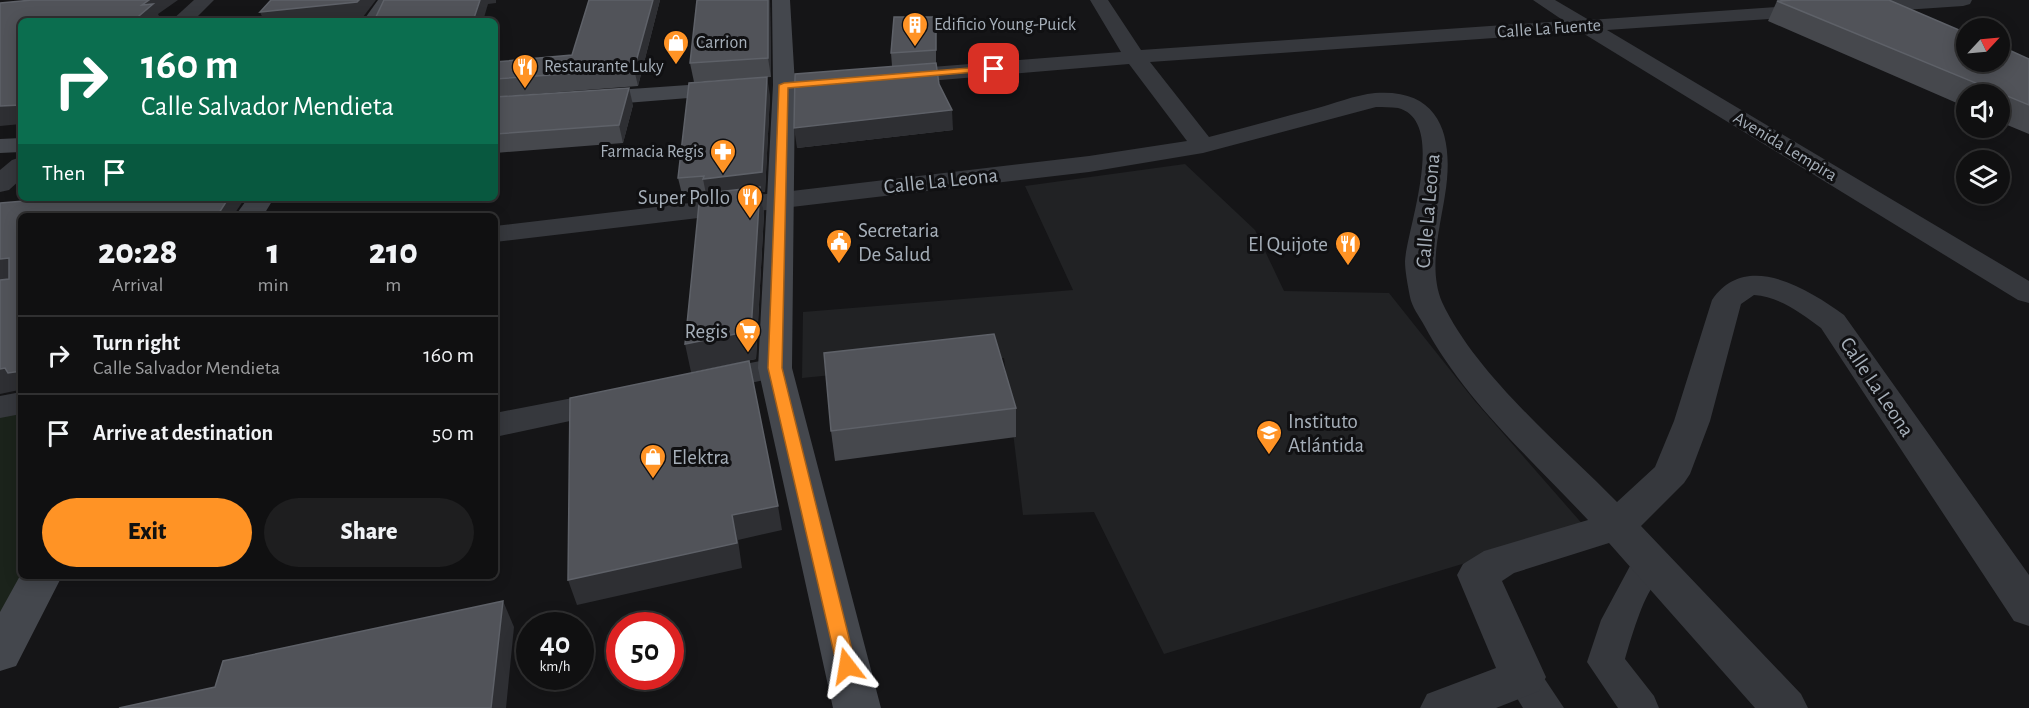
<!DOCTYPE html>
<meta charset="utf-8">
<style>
body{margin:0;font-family:"Alegreya Sans",sans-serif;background:#1e1e1f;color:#f1f3f6;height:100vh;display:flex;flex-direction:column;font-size:22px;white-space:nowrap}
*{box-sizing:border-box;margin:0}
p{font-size:20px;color:#9c9d9f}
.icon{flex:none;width:33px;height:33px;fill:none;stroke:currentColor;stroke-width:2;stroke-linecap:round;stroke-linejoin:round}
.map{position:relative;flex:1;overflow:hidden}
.side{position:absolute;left:18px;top:213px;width:480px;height:366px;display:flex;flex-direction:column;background:#101011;border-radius:9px;box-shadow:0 3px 15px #0003,0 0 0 2px #303031}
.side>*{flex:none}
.top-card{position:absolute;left:18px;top:18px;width:480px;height:183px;border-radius:9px;box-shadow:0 3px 15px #0003,0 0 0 2px #303031;background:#0b6e4f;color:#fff;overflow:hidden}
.needle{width:39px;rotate:64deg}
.controls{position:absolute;left:1956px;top:18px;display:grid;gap:12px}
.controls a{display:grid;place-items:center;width:54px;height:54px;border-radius:50%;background:#101011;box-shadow:0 3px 15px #0003,0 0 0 2px #303031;font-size:30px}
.speed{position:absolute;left:516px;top:612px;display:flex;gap:12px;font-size:30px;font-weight:700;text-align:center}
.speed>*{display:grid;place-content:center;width:78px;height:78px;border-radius:50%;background:#101011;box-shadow:0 3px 15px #0003,0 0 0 2px #303031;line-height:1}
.speed small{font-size:15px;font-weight:400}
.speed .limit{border:9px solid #d22;background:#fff;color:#111}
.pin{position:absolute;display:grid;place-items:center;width:51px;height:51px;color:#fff;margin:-26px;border-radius:12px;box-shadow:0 3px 9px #0006}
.me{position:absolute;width:66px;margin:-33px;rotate:346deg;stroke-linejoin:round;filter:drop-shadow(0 0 4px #0008)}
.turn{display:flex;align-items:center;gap:21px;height:126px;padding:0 24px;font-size:27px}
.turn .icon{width:78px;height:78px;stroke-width:2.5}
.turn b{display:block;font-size:42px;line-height:51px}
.then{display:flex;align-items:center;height:57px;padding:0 24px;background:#0003;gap:12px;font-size:22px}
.eta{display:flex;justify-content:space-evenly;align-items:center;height:102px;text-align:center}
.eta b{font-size:36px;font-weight:800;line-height:42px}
.button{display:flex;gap:12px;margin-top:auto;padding:12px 24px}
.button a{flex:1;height:69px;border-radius:36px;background:#ff9325;color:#111;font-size:24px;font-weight:800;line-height:69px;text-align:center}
.button a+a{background:#1e1e1f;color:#f1f3f6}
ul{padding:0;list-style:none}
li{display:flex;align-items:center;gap:18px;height:78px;padding:0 24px;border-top:2px solid #303031}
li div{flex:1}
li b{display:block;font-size:22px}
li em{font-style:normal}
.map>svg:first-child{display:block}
.built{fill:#212224}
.green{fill:#1b231b}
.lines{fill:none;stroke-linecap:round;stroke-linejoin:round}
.lane{fill:#36383d;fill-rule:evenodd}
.street{fill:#36383d;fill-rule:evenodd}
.secondary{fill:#44474d;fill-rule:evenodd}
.wall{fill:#46484d}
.shaded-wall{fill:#2e2f33}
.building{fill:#515359;stroke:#5e6168;stroke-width:1.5}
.route{fill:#ff9325;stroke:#a66018;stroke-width:1.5}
.labels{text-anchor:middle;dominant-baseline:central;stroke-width:6;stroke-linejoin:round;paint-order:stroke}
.far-poi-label{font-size:18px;fill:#a6afb9;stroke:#101012;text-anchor:start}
.far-street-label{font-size:18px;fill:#a6afb9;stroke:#101012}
.street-label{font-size:21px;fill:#a6afb9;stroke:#101012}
.poi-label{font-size:21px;fill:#a6afb9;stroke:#101012;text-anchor:end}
</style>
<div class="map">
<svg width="2029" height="708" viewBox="0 0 2029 708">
<rect width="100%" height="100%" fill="#151517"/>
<path class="built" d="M1185 164 1255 230 1284 291 1389 293 1474 400 1585 527 1164 654 1094 512 1023 515 1004 358 802 378 803 312 1073 290 1025 186Z"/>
<path class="green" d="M21 412V576L0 623V416Z"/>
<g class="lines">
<g class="lane">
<path d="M1655 555 1667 559 1672 568C1666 579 1662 576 1655 584 1643 596 1630 642 1625 659L1654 696 1659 708H1618L1587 662 1601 620 1630 566Z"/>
<path d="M1523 661 1536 666 1564 708H1523L1504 677 1510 666Z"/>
</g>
<g class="street">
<path d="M194 0H214L193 21H171Z"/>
<path d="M1090 0H1108L1141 50 1564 21 1533 0H1555L1589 20 1880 0H1972L1970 4 1963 6 1607 30 2029 281V303L2018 300 1581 32 1150 62 1209 137C1244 128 1279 118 1314 109 1333 104 1355 95 1375 93 1443 88 1454 140 1445 195 1440 228 1428 269 1442 302 1476 375 1561 445 1617 502L1655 467 1674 421 1712 300C1746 250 1808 289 1844 315L2029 575V626L2014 621 1821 328C1801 313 1780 297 1754 295L1741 304 1710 421 1690 474 1684 483 1641 526 1801 694 1808 708H1755L1609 543 1514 573 1502 581 1546 677 1539 691 1496 708H1420L1427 694 1496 668 1457 575 1463 564 1484 551 1588 520C1531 459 1464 400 1424 325 1419 316 1412 307 1410 297 1408 286 1405 272 1405 261 1407 228 1448 121 1398 108 1391 107 1383 107 1376 107L1203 153 1089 172 495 242V226L1089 156 1187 141 1129 64 893 84 885 82 882 77 885 72 893 70 1121 52Z"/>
<path d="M21 157V179L9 190 0 192V170L12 160Z"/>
<path d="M775 358 787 361 792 368 787 375 706 393 694 390 689 382 694 374Z"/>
<path d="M614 390 626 393 631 401 626 409 495 437V413Z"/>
<path d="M21 392V414L0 418V396Z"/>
</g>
<g class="secondary">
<path d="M378 0H396L383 21H363Z"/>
<path d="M772 0H790L795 85 792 368 881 708H833L758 368 773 85Z"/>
<path d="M731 82 739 84 742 89 739 94 588 106 580 104 577 99 580 94 588 92Z"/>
<path d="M21 138V152L0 153V139Z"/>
<path d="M248 198H274L263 216H235Z"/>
<path d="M21 574V576H62L16 666 0 671V612Z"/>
</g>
</g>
<g class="wall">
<path d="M589 0H660L638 86 495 97V62L572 55Z"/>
<path d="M697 0H770L771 77 694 82 690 63Z"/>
<path d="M1777 1 2029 59V134L2000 122V94H1966V107L1768 21Z"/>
<path d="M936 17V64L939 84 953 130 797 148 892 66 891 53Z"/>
<path d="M770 95 765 192H760L764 213 756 359 691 372 700 197 683 198 678 178Z"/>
<path d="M495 97 633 105 623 143 495 153Z"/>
<path d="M1016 408V437L835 461 831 431Z"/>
</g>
<g class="shaded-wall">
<path d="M149 0H178L158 14 161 20 159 21H133L142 5Z"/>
<path d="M359 0H376L363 17 329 21H264L260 12Z"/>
<path d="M480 0H496V3L488 4 483 21H473Z"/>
<path d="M653 0H660L638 86 634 69Z"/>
<path d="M768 0H770L771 77 768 58Z"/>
<path d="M767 77 770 95 765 192H760L764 213 756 359 691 372 685 344 707 199 703 179Z"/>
<path d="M629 88 633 105 623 143 619 125Z"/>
<path d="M21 105V124L0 126V106Z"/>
<path d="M952 110 953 130 797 148 794 128Z"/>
<path d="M224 198H245L235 213 236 216H217Z"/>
<path d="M9 258 21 276 0 281V259Z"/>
<path d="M5 368 21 371V392L19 390 0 394V369Z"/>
<path d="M778 506 782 530 738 540 742 568 577 605 568 580 732 515Z"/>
<path d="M503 601 514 627 506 708H491Z"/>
</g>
<g class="building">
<path d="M32 0H149L142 5 153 4 133 21H21V105L0 106V3Z"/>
<path d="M271 0H359L357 2 260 12Z"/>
<path d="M384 0H480L473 21H374Z"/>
<path d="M589 0H653L634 69 495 79V62L572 55Z"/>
<path d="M697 0H768V58L690 63Z"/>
<path d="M1793 0H1889L1966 33V62H2000V46L2029 59V105L1777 1Z"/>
<path d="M894 17H936V50L891 53Z"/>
<path d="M936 63 939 84 952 110 794 128 795 74Z"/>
<path d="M767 77 762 172 703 179 704 176 678 178 689 83Z"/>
<path d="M629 88 619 125 495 134V97Z"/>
<path d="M760 187 751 331 685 344 700 194Z"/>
<path d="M60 198 228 199 217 216H21V371L8 373 5 368 0 369V280L9 279V258L0 259V203Z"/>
<path d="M994 334 1016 408 831 431 824 353Z"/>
<path d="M749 361 778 506 732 515 737 543 568 580 570 398Z"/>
<path d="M503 601 491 708H119L215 687 223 661Z"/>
</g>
<path class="route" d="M994 66 999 69 998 70 788 88 782 368 856 666 853 672 847 674 840 672 837 666 768 368 779 85 784 83Z"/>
<defs>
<symbol id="building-pin" viewBox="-11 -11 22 30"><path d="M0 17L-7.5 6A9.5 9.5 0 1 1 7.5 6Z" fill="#ff9325" stroke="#101012"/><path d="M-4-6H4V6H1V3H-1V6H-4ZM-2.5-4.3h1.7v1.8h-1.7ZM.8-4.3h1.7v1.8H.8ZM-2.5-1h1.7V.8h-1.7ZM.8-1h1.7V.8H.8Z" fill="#fff"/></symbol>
<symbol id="shop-pin" viewBox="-11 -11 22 30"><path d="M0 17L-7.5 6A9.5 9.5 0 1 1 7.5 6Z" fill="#ff9325" stroke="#101012"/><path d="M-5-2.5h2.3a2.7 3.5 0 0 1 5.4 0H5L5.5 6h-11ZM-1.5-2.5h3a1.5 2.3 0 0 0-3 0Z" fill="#fff"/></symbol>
<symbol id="restaurant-pin" viewBox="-11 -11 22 30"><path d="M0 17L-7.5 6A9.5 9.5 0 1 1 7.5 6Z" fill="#ff9325" stroke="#101012"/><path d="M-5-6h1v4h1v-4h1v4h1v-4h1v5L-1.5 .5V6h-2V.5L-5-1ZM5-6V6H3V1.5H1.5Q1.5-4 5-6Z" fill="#fff"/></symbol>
<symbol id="pharmacy-pin" viewBox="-11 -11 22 30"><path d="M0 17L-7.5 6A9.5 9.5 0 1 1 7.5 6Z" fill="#ff9325" stroke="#101012"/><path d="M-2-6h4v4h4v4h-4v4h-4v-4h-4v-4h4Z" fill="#fff"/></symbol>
<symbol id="civic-pin" viewBox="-11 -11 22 30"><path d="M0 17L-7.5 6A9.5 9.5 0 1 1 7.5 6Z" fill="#ff9325" stroke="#101012"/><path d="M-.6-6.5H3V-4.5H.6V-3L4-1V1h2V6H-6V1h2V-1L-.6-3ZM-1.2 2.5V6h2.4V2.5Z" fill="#fff"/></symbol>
<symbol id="supermarket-pin" viewBox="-11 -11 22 30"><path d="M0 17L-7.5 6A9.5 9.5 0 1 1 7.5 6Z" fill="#ff9325" stroke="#101012"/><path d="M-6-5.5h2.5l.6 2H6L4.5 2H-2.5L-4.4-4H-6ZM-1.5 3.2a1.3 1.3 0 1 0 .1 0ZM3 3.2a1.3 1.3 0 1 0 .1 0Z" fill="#fff"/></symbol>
<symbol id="school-pin" viewBox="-11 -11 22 30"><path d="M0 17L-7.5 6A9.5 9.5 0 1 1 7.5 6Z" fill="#ff9325" stroke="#101012"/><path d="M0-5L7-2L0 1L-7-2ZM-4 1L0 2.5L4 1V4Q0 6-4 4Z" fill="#fff"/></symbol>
</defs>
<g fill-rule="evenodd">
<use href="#building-pin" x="900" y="10" width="30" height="40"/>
<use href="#shop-pin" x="661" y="28" width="30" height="40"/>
<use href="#restaurant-pin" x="510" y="52" width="30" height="40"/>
<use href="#pharmacy-pin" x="708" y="137" width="30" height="40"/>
<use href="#restaurant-pin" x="735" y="182" width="30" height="40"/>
<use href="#civic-pin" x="824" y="227" width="30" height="40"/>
<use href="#restaurant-pin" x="1333" y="229" width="30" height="40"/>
<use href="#supermarket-pin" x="733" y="316" width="30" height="40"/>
<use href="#school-pin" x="1254" y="418" width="30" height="40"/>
<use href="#shop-pin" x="638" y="442" width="30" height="40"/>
</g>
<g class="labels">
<g class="far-poi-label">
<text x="934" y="25">Edificio Young-Puick</text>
<text x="696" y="43">Carrion</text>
<text x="544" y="67">Restaurante Luky</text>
<text x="704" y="152" text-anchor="end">Farmacia Regis</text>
</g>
<g class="far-street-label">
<text transform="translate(1549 29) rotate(-4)">Calle La Fuente</text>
<text transform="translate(1785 147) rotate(31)">Avenida Lempira</text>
</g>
<g class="street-label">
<text transform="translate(941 181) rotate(-6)">Calle La Leona</text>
<text transform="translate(1428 211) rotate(-85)">Calle La Leona</text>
<text transform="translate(1877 387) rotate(56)">Calle La Leona</text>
</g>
<g class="poi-label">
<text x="730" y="197">Super Pollo</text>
<text x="858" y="230" text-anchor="start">Secretaria<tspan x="858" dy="24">De Salud</tspan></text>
<text x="1328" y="244">El Quijote</text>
<text x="728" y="331">Regis</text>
<text x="1288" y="421" text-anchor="start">Instituto<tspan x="1288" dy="24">Atlántida</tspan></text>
<text x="672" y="457" text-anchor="start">Elektra</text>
</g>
</g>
</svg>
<div class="controls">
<a><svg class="needle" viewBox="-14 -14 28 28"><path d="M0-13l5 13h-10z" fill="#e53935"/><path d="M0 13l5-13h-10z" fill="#9c9d9f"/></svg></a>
<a><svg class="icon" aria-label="sound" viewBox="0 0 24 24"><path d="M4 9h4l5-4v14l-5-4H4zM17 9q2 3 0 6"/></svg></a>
<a><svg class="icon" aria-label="layers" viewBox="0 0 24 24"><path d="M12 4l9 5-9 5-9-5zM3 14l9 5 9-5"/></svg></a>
</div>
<div class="speed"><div>40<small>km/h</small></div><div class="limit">50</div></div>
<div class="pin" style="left:994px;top:69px;background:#d93025"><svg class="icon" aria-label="arrive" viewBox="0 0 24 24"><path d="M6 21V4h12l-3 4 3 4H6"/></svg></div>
<svg class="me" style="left:847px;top:666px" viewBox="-20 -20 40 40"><path d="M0-17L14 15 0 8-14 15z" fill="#ff9325" stroke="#fff" stroke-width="4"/></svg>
<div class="top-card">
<div class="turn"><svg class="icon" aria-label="right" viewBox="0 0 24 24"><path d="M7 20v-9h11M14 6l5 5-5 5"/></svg><div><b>160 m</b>Calle Salvador Mendieta</div></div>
<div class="then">Then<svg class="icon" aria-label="arrive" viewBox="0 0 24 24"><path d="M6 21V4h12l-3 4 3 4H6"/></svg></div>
</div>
<section class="side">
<div class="eta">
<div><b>20:28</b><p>Arrival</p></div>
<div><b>1</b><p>min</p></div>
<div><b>210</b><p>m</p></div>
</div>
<ul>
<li><svg class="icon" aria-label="right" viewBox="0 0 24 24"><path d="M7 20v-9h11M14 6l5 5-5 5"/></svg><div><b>Turn right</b><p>Calle Salvador Mendieta</p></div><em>160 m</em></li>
<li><svg class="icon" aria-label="arrive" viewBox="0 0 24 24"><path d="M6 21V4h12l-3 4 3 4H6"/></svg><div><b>Arrive at destination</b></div><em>50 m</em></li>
</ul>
<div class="button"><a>Exit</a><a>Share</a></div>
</section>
</div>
